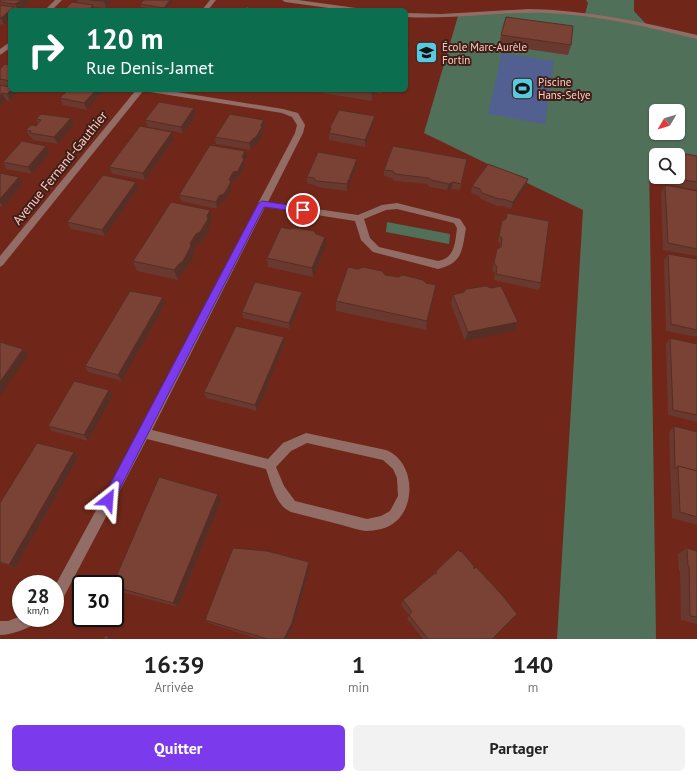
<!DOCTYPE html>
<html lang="fr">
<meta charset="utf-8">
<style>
body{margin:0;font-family:"PT Sans",sans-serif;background:#f2f2f2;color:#222;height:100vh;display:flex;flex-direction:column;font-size:15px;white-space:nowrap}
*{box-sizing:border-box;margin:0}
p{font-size:13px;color:#767676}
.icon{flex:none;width:22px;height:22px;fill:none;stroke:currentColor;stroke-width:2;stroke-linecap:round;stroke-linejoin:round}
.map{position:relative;height:639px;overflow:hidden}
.panel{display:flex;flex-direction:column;background:#fff;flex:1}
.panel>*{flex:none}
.guide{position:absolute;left:8px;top:8px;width:400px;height:84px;border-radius:6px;box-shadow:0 1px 3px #0004;background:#0b6e4f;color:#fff;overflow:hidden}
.needle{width:26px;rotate:232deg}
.buttons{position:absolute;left:649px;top:104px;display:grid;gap:8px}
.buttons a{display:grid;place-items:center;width:36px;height:36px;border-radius:6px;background:#fff;box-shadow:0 1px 3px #0004;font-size:20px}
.speed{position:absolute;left:12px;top:575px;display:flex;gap:8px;font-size:20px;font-weight:700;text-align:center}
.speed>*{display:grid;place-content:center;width:52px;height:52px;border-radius:50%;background:#fff;box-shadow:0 1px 3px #0004;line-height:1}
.speed small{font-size:10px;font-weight:400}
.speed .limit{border:2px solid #111;border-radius:6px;background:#fff;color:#111}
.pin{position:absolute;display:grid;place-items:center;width:34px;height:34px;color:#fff;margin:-17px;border:2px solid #fff;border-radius:50%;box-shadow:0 1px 4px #0007}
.me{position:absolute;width:44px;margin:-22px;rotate:28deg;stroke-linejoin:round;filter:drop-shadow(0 0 3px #0008)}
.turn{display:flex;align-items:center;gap:14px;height:84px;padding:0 12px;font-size:18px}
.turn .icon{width:52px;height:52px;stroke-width:2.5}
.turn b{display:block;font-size:28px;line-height:34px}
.eta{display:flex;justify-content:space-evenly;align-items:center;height:68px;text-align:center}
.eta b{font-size:24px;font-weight:800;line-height:28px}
.primary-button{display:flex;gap:8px;margin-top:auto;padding:8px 12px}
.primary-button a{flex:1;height:46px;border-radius:6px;background:#7c3aed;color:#fff;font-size:16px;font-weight:800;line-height:46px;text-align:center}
.primary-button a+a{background:#f2f2f2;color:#222}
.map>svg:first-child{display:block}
.green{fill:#51705a;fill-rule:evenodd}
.water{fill:#525f91}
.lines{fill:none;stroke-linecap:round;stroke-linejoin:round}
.minor{fill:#926d66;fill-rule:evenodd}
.wall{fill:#69382e}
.shaded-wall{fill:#552e25}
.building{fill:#7a4135;stroke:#552e25}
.route{fill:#7c3aed;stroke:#51269a}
.labels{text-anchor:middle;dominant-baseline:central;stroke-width:4;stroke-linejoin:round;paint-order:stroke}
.far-poi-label{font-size:11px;fill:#fbcdc3;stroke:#3f1e17;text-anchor:start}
.street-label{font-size:13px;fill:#fbcdc3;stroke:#3f1e17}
</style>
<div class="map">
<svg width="697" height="639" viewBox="0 0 697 639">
<rect width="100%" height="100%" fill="#702719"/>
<g class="green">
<path d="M586 0H634V11L647 25 697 37V166L678 155H656V161H649L656 639H557L583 210 424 133 458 16 514 11 585 14 588 3ZM656 111H678V133H656Z"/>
<path d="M387 222 450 234 449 244 386 232Z"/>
</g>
<path class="water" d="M502 53 554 61 545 124 488 114Z"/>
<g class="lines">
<g class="minor">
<path d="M55 0H62L52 10H45Z"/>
<path d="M210 0H216L208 10H202Z"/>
<path d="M282 0H298L356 8 359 10H343L285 2Z"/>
<path d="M529 9C586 10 642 22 697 35V39C648 27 598 15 547 13 500 11 453 20 406 17V13L441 14Z"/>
<path d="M10 42V48L0 55V49Z"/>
<path d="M136 90H144L3 265 0 267V256Z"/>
<path d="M146 90H164L283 109 298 113 305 125 303 133 268 202 358 215 382 205 397 203 460 219 466 228C462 250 463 263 438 269L373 252 361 240 355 221 265 207 152 430 268 459 283 443 306 433 386 450C419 463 417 521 381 529 376 530 370 531 366 531 358 530 350 527 342 525 325 521 308 516 291 512 276 506 271 483 266 469L147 439 60 604 55 606V586L140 429 295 133 297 125 292 117 282 113 150 92ZM397 209 454 223 457 228C455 243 455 258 438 261L379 247 370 238 364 219 386 210ZM307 443 383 460 393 469 397 478 398 496 390 511 381 516 367 519 295 501 284 486 276 467 291 451Z"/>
<path d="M21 616V618H41L39 623C26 628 13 635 0 635V621H8Z"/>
</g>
</g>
<g class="wall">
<path d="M0 0H29L30 1 28 2 29 4 19 10H10V19L4 25 0 24Z"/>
<path d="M77 0H110L111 3 106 8 94 7 95 10H64L78 3Z"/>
<path d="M174 0 165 10H158L141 7 140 4Z"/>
<path d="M501 35 571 45 568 55 499 45Z"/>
<path d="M10 65V90L17 94 10 101 6 100 0 106V69Z"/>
<path d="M96 90H102V92L87 110 63 105 60 98Z"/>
<path d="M303 90H384L382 94 375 93 372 101Z"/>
<path d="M196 115 183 133 148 127 145 120Z"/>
<path d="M375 116 374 123 365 147 329 140V133L330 131V127Z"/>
<path d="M71 118 74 125 58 144 33 140 32 138 30 137 26 130 36 126 38 124 36 119Z"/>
<path d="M264 120 265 127 263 130V134L258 144 254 145 251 150 216 144 215 137Z"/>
<path d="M172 132 174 139 145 180 112 174 109 167Z"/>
<path d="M46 146 50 153 32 174 6 169 3 162Z"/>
<path d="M662 150 697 156V190L660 183 659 177H678V155H660Z"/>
<path d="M247 158 244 162 245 166 239 177 235 179 231 184 232 189 225 201 221 203 217 209 181 201 179 195Z"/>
<path d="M467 159 460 190 451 189 447 190 430 187 427 184 394 181 392 178 384 176V170Z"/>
<path d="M357 166 347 191 317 187 315 185 307 183V177Z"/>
<path d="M0 173 23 184 3 207 0 206Z"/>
<path d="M526 185 511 209 502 206H497L481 199 479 196 471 193 472 186Z"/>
<path d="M665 185 697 191V256L663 250 661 192Z"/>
<path d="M138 188 105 236 71 229 67 222Z"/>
<path d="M210 210 212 219 209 225 210 228 202 242 198 244 193 253 194 256 186 270 182 273 178 280 137 271 133 261Z"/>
<path d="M507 213 541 283 539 290 494 280 495 273 492 270 495 255 497 249 500 247V244L498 241 500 228 502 221 505 220Z"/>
<path d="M316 234 326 246 313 277 268 267 267 258Z"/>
<path d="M668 254 697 259V337L666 331 664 260Z"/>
<path d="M385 275 398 277 434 295 426 330 336 311V301Z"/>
<path d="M302 292V299L290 329 243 318 242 312Z"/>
<path d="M453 295 518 322 514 331 465 341 451 304Z"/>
<path d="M165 304 122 381 88 372 85 366Z"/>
<path d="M670 338 697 344V422L668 415 666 344Z"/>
<path d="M285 343 257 411 206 398 204 392Z"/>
<path d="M109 390 113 395 88 441 52 431 48 426Z"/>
<path d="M674 426 697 432V525L672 518 669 432Z"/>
<path d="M74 452 78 458 15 568 0 563V503Z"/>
<path d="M221 501 178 607 118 591 115 589V584Z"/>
<path d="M687 548 697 551V624L681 620 680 571H679L678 554Z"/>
<path d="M310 568 293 627 287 639H258L209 623 205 620Z"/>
<path d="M474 569 492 639H423L407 619 409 615 401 605 403 600 435 573 436 571Z"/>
</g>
<g class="shaded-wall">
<path d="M22 0H29L30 1 28 2 29 4 19 10H18L15 4Z"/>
<path d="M105 0H110L111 3 106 8 104 1Z"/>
<path d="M170 0H174L165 10H164V8Z"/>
<path d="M93 5 95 10H89Z"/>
<path d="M10 10V19L4 25 1 18Z"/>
<path d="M11 90H15L17 94 10 101 7 94Z"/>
<path d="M96 90H102V92L87 110 84 103Z"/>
<path d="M372 90H375V93L372 101Z"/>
<path d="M2 93 6 100 0 106V96Z"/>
<path d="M194 108 196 115 183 133 181 127Z"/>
<path d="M375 116 374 123 365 147V140Z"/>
<path d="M71 118 74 125 58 144 54 137Z"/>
<path d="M264 120 265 127 263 130V134L258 144 254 145 251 150 249 143Z"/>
<path d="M172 132 174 139 145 180 143 173Z"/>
<path d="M46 146 50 153 32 174 28 167Z"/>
<path d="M245 151 247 158 244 162 245 166 239 177 235 179 231 184 232 189 225 201 221 203 217 209 216 202Z"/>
<path d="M357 159V166L347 191V184Z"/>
<path d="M19 177 23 184 3 207 0 202V199Z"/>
<path d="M528 179 526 185 511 209 513 202Z"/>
<path d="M136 182 138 188 105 236 102 230Z"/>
<path d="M453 182 451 189 447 190 449 184Z"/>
<path d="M210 210 212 219 209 225 210 228 202 242 198 244 193 253 194 256 186 270 182 273 178 280 174 270Z"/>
<path d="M325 237 326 246 313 277 312 268Z"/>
<path d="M436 285 434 295 426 330 427 321Z"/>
<path d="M302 292V299L290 329 289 323Z"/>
<path d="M163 297 165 304 122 381 118 375Z"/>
<path d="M518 322 514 331 465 341 468 332Z"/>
<path d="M284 337 285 343 257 411 255 405Z"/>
<path d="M23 349 28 355 0 396V382Z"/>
<path d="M109 390 113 395 88 441 84 435Z"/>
<path d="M74 452 78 458 15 568 9 565Z"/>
<path d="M218 494 221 501 178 607 173 603Z"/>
<path d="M309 562 310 568 293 627 287 639H284Z"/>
<path d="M107 635 112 638V639H109Z"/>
</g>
<g class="building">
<path d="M0 0H22L15 4 0 2Z"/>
<path d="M90 0H105L104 1Z"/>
<path d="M144 0H170L164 8 140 4Z"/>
<path d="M72 2 93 5 89 10H64Z"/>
<path d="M0 5 14 7 1 18H0Z"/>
<path d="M247 6 253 10H244Z"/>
<path d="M506 17 573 26 571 45 501 35Z"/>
<path d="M5 64 10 65V81L0 79V69Z"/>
<path d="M0 85 10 87V90H11L7 94 2 93 0 96Z"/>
<path d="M68 90H96L84 103 60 98Z"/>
<path d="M159 102 194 108 181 127 145 120Z"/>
<path d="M339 110 375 116 365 140 329 133 331 128 330 127Z"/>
<path d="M41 114 71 118 54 137 30 133 31 131 26 130 31 125 36 126 41 120 36 119Z"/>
<path d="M230 114 264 120 261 125 262 127 256 137 253 139 249 143 215 137Z"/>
<path d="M140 126 172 132 143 173 109 167Z"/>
<path d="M22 141 46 146 28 167 3 162Z"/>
<path d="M210 145 245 151 242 157 244 159 238 171 233 172 229 180 231 182 224 194 219 196 216 202 179 195Z"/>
<path d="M393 146 467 159 461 184 453 182 449 184 431 180 428 178 395 174 393 171 384 170Z"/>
<path d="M662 150 697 156V182L667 177H678V155H662Z"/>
<path d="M318 152 357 159 347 184 316 181 314 178 307 177Z"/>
<path d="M488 164 528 179 513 202 503 199H499L482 193 480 189 472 186Z"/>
<path d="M0 173 19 177 0 199Z"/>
<path d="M103 175 136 182 102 230 67 222Z"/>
<path d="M665 185 697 191V249L668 243Z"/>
<path d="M171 202 210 210 207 216 208 219 200 232 196 234 190 243 191 246 183 261 179 264 174 270 133 261Z"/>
<path d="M507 213 549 221 541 283 496 274 497 267 494 263 497 249 501 247 502 238 499 235 502 221 506 219Z"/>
<path d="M281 227 290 229 296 228 314 231 316 234 325 237 312 268 267 258Z"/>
<path d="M668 254 697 259V330L671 324Z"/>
<path d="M348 267 358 269 363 267 382 271 385 275 398 277 403 275 423 280 426 283 436 285 427 321 336 301Z"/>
<path d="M255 282 302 292 289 323 242 312Z"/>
<path d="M486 286 491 288 501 286 518 322 468 332 453 295 464 292 466 289Z"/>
<path d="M130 291 163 297 118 375 85 366Z"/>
<path d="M236 326 284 337 255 405 204 392Z"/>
<path d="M670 338 697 344V415L673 410Z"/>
<path d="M0 342 23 349 0 382Z"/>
<path d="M74 381 109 390 84 435 48 426Z"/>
<path d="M674 426 697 432V471L678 466 675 469Z"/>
<path d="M37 443 74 452 9 565 0 562V503Z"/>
<path d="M678 466 697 471V517L680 512Z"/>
<path d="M159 477 218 494 173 603 115 587V584H113Z"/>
<path d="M233 548 267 551 309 562 292 623 284 639H267L205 620Z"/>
<path d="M687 548 697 551V617L690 616 689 566H688Z"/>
<path d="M458 550 460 552 461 551 474 566V569L476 567 503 596 517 614 492 639H428L409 615 412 612 403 600 435 573 436 574V571Z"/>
<path d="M107 635 109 639H102Z"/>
</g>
<path class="route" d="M262 201 303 207 307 210 303 212 264 207 112 504 108 505 104 504 103 500 104 496 258 204Z"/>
<defs>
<symbol id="school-square" viewBox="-11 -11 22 22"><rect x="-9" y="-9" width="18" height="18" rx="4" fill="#55cae0" stroke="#3f1e17"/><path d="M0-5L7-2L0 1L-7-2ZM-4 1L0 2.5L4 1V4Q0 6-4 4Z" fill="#111"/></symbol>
<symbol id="stadium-square" viewBox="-11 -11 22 22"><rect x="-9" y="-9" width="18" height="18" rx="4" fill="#55cae0" stroke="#3f1e17"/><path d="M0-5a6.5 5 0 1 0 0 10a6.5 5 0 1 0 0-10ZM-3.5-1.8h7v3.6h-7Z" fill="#111"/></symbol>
</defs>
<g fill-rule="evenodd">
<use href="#school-square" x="414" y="40" width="25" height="25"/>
<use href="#stadium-square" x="510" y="76" width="25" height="25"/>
</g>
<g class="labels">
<g class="far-poi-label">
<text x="442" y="47">École Marc-Aurèle<tspan x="442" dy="13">Fortin</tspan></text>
<text x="538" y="82">Piscine<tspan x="538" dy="13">Hans-Selye</tspan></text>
</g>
<g class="street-label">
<text transform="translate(60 168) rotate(-51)">Avenue Fernand-Gauthier</text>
</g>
</g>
</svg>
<div class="buttons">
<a><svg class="needle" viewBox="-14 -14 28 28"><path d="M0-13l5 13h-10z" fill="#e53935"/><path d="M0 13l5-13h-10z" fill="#767676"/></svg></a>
<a><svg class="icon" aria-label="search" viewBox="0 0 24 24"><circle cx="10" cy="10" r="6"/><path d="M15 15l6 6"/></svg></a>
</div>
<div class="speed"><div>28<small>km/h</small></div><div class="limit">30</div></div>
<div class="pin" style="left:303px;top:210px;background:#d93025"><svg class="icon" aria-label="arrive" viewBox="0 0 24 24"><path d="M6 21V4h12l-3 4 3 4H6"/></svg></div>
<svg class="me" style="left:108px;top:500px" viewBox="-20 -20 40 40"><path d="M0-17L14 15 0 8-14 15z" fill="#7c3aed" stroke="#fff" stroke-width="4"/></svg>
<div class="guide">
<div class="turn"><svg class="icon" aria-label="right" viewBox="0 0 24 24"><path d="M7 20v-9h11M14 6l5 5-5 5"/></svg><div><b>120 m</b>Rue Denis-Jamet</div></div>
</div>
</div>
<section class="panel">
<div class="eta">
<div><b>16:39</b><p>Arrivée</p></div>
<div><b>1</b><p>min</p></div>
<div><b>140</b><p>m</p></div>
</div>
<div class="primary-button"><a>Quitter</a><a>Partager</a></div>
</section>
